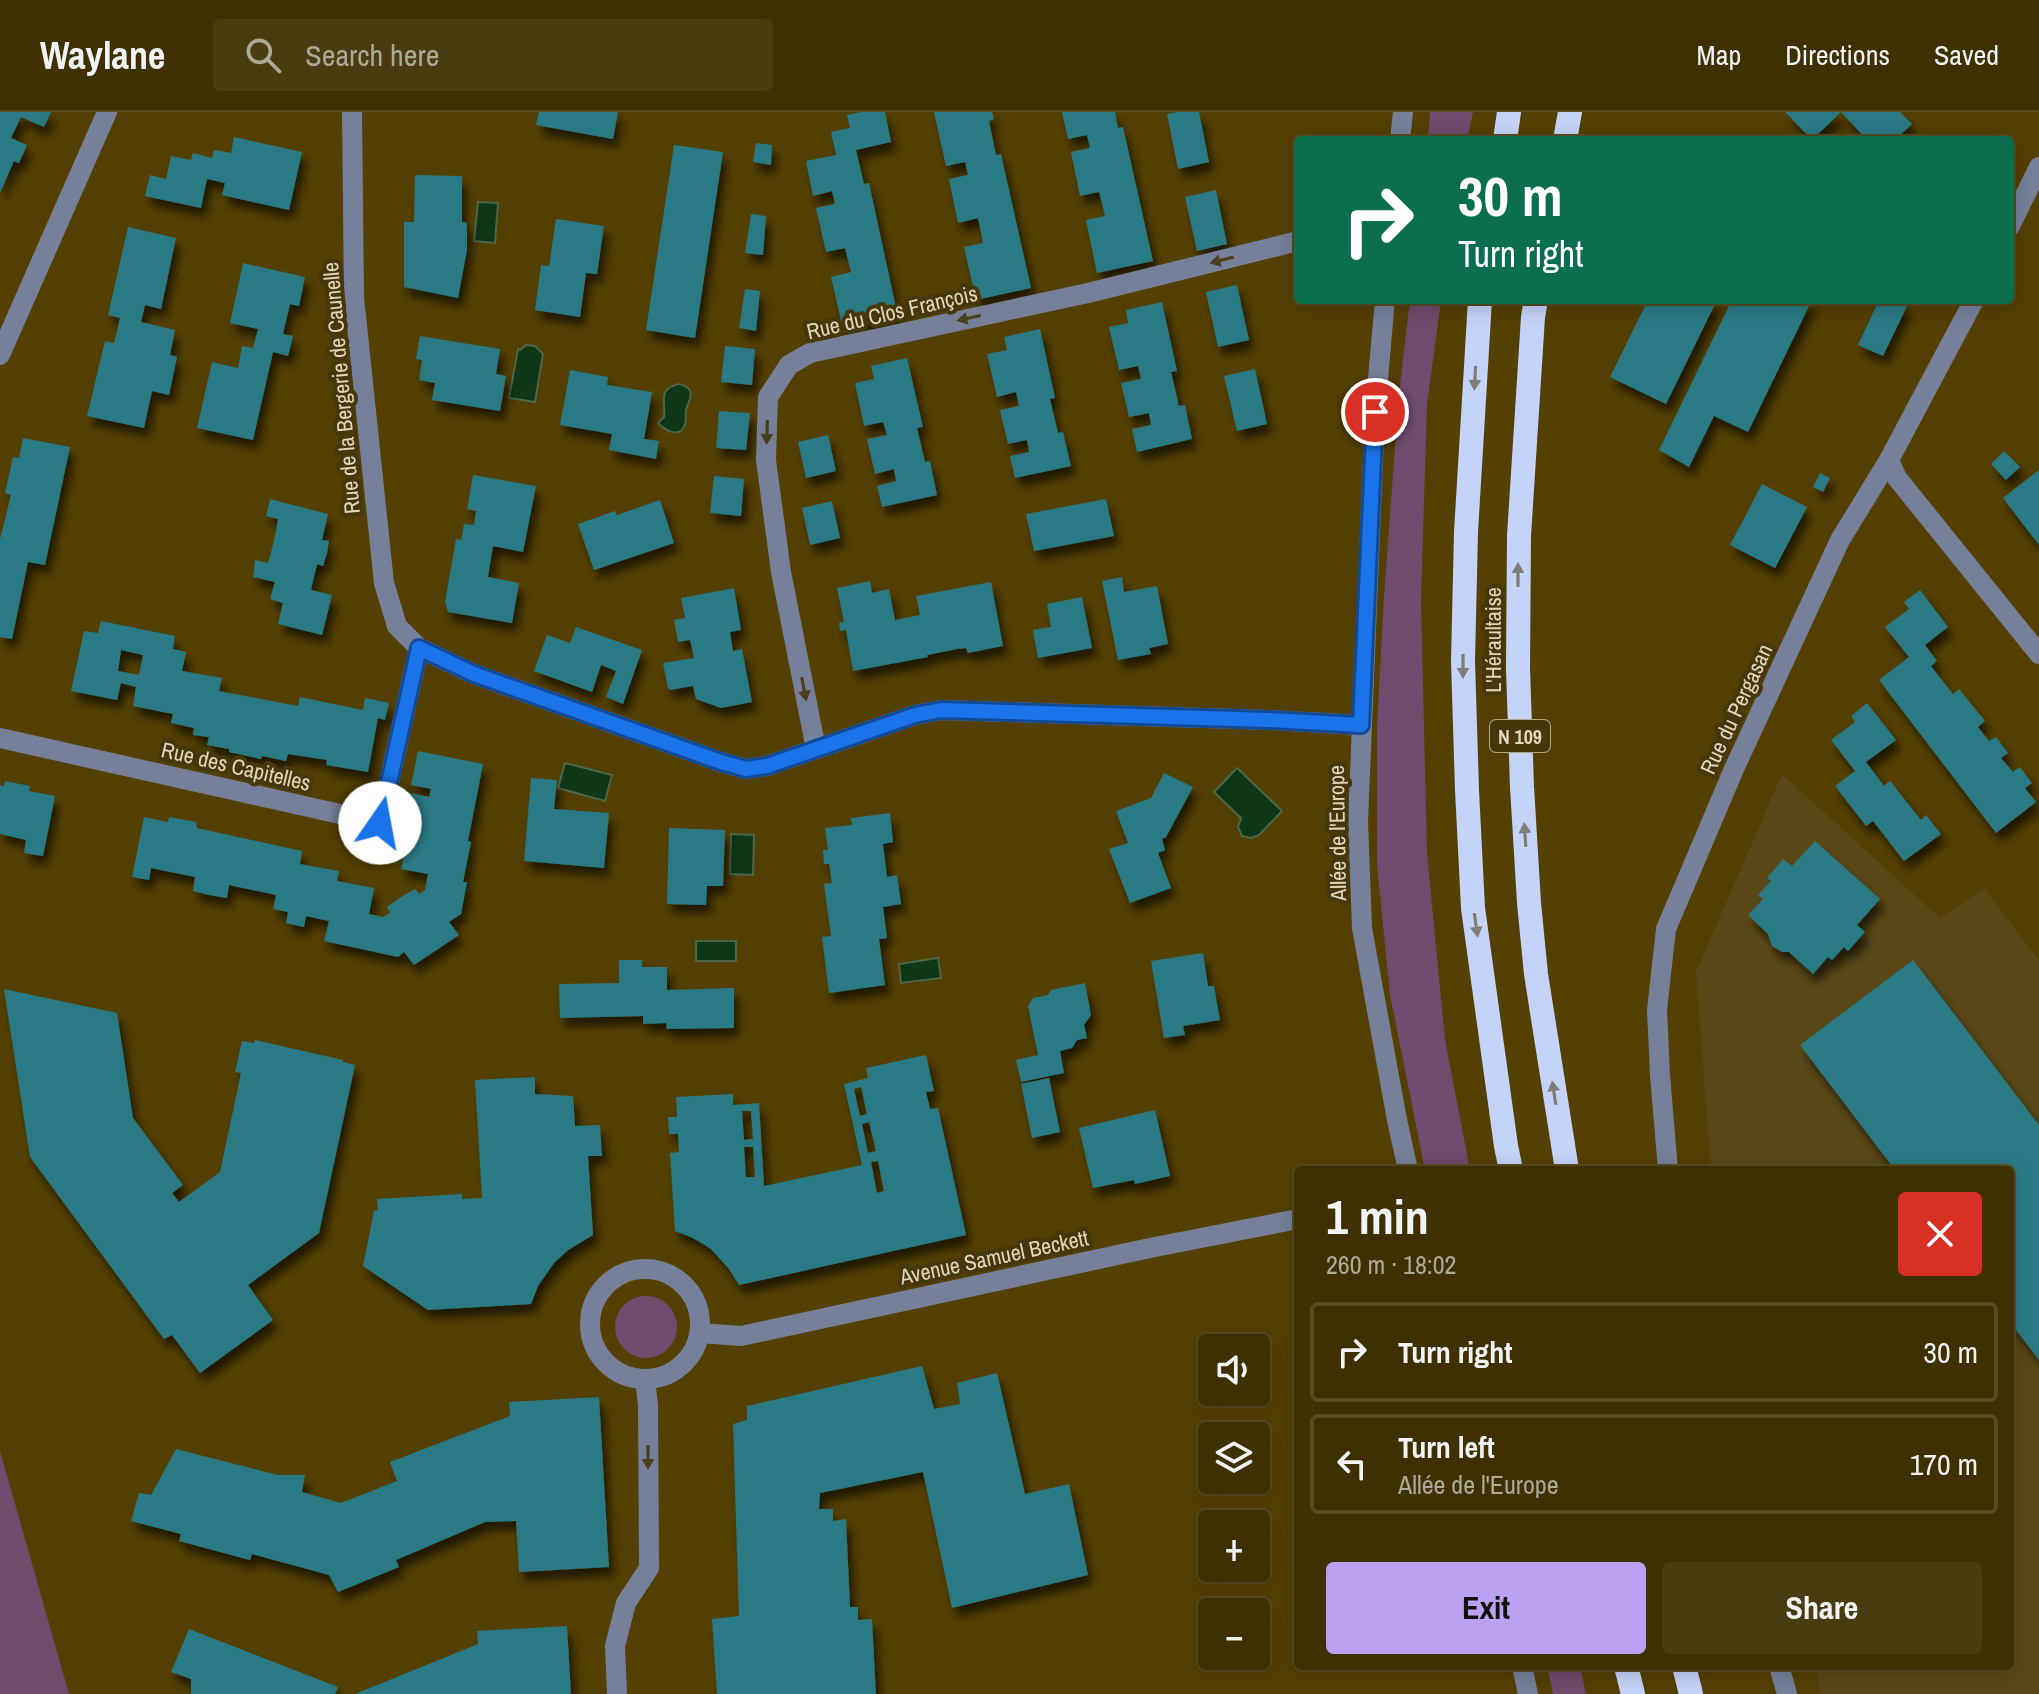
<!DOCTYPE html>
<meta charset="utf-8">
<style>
body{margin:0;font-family:"Archivo Narrow",sans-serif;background:#4a3c11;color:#f1f3f6;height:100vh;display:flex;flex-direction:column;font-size:30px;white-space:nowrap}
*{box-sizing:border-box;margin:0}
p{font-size:26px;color:#ada999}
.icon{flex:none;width:44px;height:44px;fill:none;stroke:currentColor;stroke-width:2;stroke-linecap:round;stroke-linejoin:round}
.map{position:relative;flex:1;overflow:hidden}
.sheet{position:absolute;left:1294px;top:1054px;width:720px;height:504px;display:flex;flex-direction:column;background:#3f3002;border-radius:8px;box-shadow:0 4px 20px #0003,0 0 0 2px #584b24}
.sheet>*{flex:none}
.banner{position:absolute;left:1294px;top:24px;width:720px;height:168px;border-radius:8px;box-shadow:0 4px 20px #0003,0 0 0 2px #584b24;background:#0b6e4f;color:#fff;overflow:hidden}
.controls{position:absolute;left:1198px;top:1222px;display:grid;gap:16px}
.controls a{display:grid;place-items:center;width:72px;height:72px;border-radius:8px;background:#3f3002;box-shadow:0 4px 20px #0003,0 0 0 2px #584b24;font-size:40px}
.pin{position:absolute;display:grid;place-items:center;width:68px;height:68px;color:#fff;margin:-34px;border:4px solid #fff;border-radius:50%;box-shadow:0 2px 8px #0007}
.me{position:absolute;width:88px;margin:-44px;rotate:12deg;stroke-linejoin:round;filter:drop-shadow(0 0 6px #0008)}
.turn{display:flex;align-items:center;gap:28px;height:168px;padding:0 32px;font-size:36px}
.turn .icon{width:104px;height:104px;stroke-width:2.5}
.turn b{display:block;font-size:56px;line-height:68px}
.round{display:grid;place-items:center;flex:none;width:84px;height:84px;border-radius:8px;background:#4a3c11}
.head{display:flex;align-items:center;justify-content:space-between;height:136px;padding:0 32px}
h1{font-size:48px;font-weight:800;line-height:60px}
.action{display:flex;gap:16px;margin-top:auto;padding:16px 32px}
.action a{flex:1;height:92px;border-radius:8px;background:#bca0f2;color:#111;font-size:32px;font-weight:800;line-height:92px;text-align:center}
.action a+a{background:#4a3c11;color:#f1f3f6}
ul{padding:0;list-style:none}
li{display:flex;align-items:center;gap:24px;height:100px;margin:0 16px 12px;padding:0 16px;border:4px solid #584b24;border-radius:8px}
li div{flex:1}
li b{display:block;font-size:30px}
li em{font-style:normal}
header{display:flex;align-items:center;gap:48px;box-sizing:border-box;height:112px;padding:0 40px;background:#3f3002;border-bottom:2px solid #584b24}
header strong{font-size:38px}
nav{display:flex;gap:44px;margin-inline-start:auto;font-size:28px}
.search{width:560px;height:72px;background:#4a3c11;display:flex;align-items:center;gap:20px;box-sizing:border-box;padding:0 28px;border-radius:8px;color:#ada999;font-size:30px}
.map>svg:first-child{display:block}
.built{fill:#5a4817}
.green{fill:#6f4b6d}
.water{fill:#0d3717;stroke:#4d6748;stroke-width:2}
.building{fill:#297a85;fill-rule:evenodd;filter:url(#shadow)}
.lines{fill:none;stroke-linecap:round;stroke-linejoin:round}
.minor{stroke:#76809a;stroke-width:20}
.highway{stroke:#c4d3f8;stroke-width:24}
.oneway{fill:#4b3e1a}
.oneway2{fill:#7f7d76}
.route-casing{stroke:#114b97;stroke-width:20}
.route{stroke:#1a73e8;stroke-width:14}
.labels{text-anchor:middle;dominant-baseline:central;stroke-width:8;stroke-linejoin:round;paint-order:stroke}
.shield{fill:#46370c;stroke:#b3a786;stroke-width:2}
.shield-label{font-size:20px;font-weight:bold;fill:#e2d7bb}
.street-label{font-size:22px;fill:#e2d7bb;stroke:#46370c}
</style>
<header>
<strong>Waylane</strong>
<div class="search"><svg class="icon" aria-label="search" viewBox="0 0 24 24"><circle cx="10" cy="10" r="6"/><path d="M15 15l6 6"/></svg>Search here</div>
<nav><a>Map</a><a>Directions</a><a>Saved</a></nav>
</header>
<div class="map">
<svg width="2039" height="1582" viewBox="0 0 2039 1582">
<defs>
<filter id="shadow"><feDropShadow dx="5" dy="9" stdDeviation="4" flood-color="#0009"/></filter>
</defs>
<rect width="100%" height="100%" fill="#544002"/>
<path class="built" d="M1782 662 1940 806 1984 776 2039 848V1582H1821L1815 1554H2010V1058H1711L1696 860Z"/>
<g class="green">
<path d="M1430 0H1473L1467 28H1428Z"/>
<path d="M1410 188H1441L1427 293 1421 488 1427 741 1445 928 1470 1058H1425L1390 883 1377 753V613L1384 484 1399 281Z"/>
<circle cx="646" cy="1215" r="31"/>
<path d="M0 1339 69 1582H0Z"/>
<path d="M1547 1554H1580L1586 1582H1553Z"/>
</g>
<g class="water">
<path d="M478 90 498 91 495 131 474 129Z"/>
<path d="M526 233 535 234 543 242 535 290 509 286 518 237 520 238Z"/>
<path d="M679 272C683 273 688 274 690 279 693 284 687 293 686 298 685 303 687 308 685 312 680 327 666 319 658 311L664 305C666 289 657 277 679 272Z"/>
<path d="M565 651 612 663 605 689 558 676Z"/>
<path d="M1237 656 1282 699 1259 723 1251 726 1242 724 1238 715 1241 706 1214 680Z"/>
<path d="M731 722 754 723 753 763 730 762Z"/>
<rect x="696" y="829" width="40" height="20"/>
<path d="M938 846 941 866 901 871 899 852Z"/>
</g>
<g class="building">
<path d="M0 0H51L44 15 21 5 11 26 27 33 19 51 14 49 0 81Z"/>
<path d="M539 0H618L613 27 536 13Z"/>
<path d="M861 0H885L891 30 856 38 864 72 869 71 898 205 843 217 831 165 851 160 845 136 826 140 816 96 835 92 832 79 813 84 806 49 836 43 831 20 850 16 847 3Z"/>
<path d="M934 0H992L994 7 989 9 996 43 1001 42 1031 176 976 188 964 135 983 131 978 106 958 111 949 67 968 63 965 50 946 54Z"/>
<path d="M1062 0H1115L1118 16 1123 15 1153 149 1097 161 1086 108 1105 104 1099 80 1080 84 1071 40 1090 36 1087 23 1068 27Z"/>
<path d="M1178 0H1199L1209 50 1178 57 1167 2Z"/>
<path d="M1785 0H1900L1912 12 1895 28H1867L1841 0 1812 28Z"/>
<path d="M234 25 302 40 289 98 222 83 225 71 207 67 201 96 145 84 150 63 166 67 171 44 191 48 193 41 212 46 214 38 231 41Z"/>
<path d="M756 31 772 33 771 53 753 50Z"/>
<path d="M674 33 723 40 695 226 646 218Z"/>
<path d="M415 63 462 64V110L467 111V138L458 186 404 175V110H414Z"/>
<path d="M1216 78 1227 132 1197 139 1185 85Z"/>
<path d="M751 102 766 104 763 143 745 141Z"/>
<path d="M556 107 604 114 597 162 586 161 580 205 535 198 541 153 549 154Z"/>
<path d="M128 115 176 126 161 197 145 193 141 210 175 218 170 243 177 245 169 283 152 279 144 316 87 304 105 229 114 231 120 206 108 203Z"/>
<path d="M243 151 305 165 299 194 290 192 283 222 293 224 288 244 273 240 253 328 197 316 212 250 238 256 242 234 253 236 258 217 230 211Z"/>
<path d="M1237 173 1249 228 1218 235 1206 180Z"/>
<path d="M745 177 760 179 756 219 739 216Z"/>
<path d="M1648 188H1712L1716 190 1666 292 1610 265Z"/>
<path d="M1732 188H1812L1748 320 1714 304 1689 355 1659 338Z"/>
<path d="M1879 188H1896L1907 194 1883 244 1858 233Z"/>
<path d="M1162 190 1177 259 1171 260 1179 294 1185 293 1192 327 1137 340 1132 317 1151 313 1149 301 1129 305 1121 271 1141 267 1138 254 1119 258 1109 215 1128 211 1126 198Z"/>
<path d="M1040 217 1055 286 1050 287 1058 321 1063 320 1071 354 1015 366 1010 344 1029 340 1027 328 1008 332 1000 298 1019 294 1016 280 997 285 987 242 1007 238 1004 225Z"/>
<path d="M420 224 500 237 496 262 506 264 500 299 432 288 435 271 419 268 422 248 416 247Z"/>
<path d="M725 234 755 237 752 273 721 270Z"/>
<path d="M907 246 923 315 917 316 925 350 930 349 937 383 882 395 877 374 896 369 894 357 875 362 867 327 887 323 883 310 864 314 855 271 874 267 871 254Z"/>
<path d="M1255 257 1267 312 1237 319 1224 264Z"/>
<path d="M570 258 608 265 607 273 652 280 644 327 659 329 656 347 609 338 612 322 560 313Z"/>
<path d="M719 299 750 301 746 338 716 336Z"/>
<path d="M828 323 836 359 806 366 798 330Z"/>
<path d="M23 326 70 335 45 453 28 450 12 527 0 525V427L11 383 5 381 13 345 19 346Z"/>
<path d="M2004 339 2020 355 2006 368 1991 352Z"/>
<path d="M2039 358V433L2003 386Z"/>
<path d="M1820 361 1830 366 1823 380 1813 375Z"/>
<path d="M473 363 536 374 523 440 493 434 488 465 519 471 512 511 448 500 445 490 456 427 461 428 464 412 474 413 476 399 467 397Z"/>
<path d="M714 364 744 367 741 404 710 401Z"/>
<path d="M1762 372 1807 395 1775 456 1730 433Z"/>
<path d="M270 387 328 402 322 428 329 429 327 441 323 454 317 452 311 478 332 483 322 523 278 512 283 491 270 487 275 470 253 465 255 448 268 451 274 429 278 407 266 404Z"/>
<path d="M1106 387 1114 424 1034 439 1026 402Z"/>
<path d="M660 388 674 431 594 458 578 412 615 399 617 403Z"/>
<path d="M832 389 840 426 810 433 802 396Z"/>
<path d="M1122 465 1124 480 1157 474 1168 532 1149 536 1151 542 1118 548 1102 469Z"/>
<path d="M870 469 872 481 889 477 895 508 920 503 916 484 991 470 1003 534 968 541 966 536 957 537 927 543 928 545 853 559 846 518 840 519 839 511 844 510 837 476Z"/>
<path d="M734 476 741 518 730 520 733 539 742 537 752 590 721 596 696 587 693 574 670 578 668 576 663 551 694 546 690 528 678 530 674 508 685 506 681 486Z"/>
<path d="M1920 478 1948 515 1925 533 1937 549 1931 554 1953 582 1959 577 1985 609 1978 615 1989 629 1996 625 2008 641 2001 646 2013 660 2020 655 2032 671 2025 676 2036 690 1996 721 1879 568 1909 545 1885 515 1909 497 1904 490Z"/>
<path d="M1082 485 1092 536 1038 546 1033 518 1051 515 1047 492Z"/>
<path d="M101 509 175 524 173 537 186 540 182 559 222 566 219 579 298 594 300 585 363 598 365 586 389 591 385 608 378 606 368 660 326 653 327 648 288 642 286 649 262 644 261 647 229 640V637L207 633 209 625 193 623 194 616 171 611 173 602 133 594 136 575 121 571 117 588 71 579 84 519 98 521ZM121 538 143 543 139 563 118 559Z"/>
<path d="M576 515 642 538 623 592 606 585 616 559 601 553 592 580 534 559 547 523 570 531Z"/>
<path d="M1867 591 1896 628 1866 650 1884 674 1890 669 1921 708 1926 703 1941 722 1904 749 1873 709 1866 714 1835 674 1855 659 1831 628 1855 610 1851 604Z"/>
<path d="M418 639 483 652 468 729 471 730 463 770H467L461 802 449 810 459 823 414 853 404 840 398 845 324 829 329 809 306 804 304 815 286 811 288 800 273 797 276 783 229 773 227 786 209 783 193 779 195 765 151 756 149 768 132 765 144 705 168 710 169 705 196 710 197 716 302 739 300 752 339 759 337 769 374 776 369 802 383 805 390 801 387 795 401 785 415 777 419 782 425 778 428 762 401 757 409 716 402 715 407 691 403 690 405 680 429 685 431 677 411 673Z"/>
<path d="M1164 661 1193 675 1166 725 1162 727 1165 738 1158 741 1171 776 1130 791 1109 737 1128 731 1116 699 1151 686Z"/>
<path d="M531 666 557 668 554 697 609 701 604 756 524 749Z"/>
<path d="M5 669 30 674 29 679 55 684 43 744 24 741 26 728 0 722V673L4 674Z"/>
<path d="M890 701 893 730 883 732 887 765 897 763 901 792 883 795 887 826 879 827 885 873 829 881 822 825 831 824 824 772 832 771 829 752H824L823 738H828L825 716 852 713 851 706Z"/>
<path d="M669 716 725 718 723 774H707L706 793 667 792Z"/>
<path d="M1815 729 1880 787 1857 813 1865 820 1848 839 1844 835 1832 848 1828 845 1813 862 1789 840H1782L1772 834 1768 822 1748 803 1763 787 1758 783 1771 769 1767 766 1783 747 1792 754Z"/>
<path d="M1203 841 1208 874H1214L1220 908 1183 914 1185 923 1164 926 1151 849Z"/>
<path d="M619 848H642V855H667V878L734 876V916L667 917 666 911 643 912V904L560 906 559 872 619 871Z"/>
<path d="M1913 848 2039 1013V1248L2010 1210V1058H1895L1800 933Z"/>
<path d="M1085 871 1091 903 1084 913 1087 926 1077 928 1072 936 1060 939 1064 961 1021 970 1016 948 1038 943 1028 894 1033 886 1048 883 1051 878Z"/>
<path d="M4 877 117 901 133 1006 183 1073 172 1081 179 1090 220 1060 241 961 235 960 242 929 254 931 255 928 343 948V950L355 953 319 1121 248 1173 273 1208 200 1261 172 1223 164 1227 30 1045Z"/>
<path d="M926 943 934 979 926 980 930 997 938 996 966 1123 739 1173 729 1157 711 1137 693 1126 675 1119 670 1041 679 1040 678 1022H669L668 1005H677L676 985 733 982V993L759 991 764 1074 862 1053 844 972 868 966 866 956ZM861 975 867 1002 860 1004 854 977ZM742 999H751L753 1027 744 1028ZM869 1010 876 1039 868 1041 862 1012ZM744 1035H753L755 1065H746ZM878 1049 884 1079 877 1081 871 1050Z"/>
<path d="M535 965V982L573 984 575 1014 600 1013 602 1044H588L593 1123 568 1138 554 1151 538 1174 531 1192 428 1198 363 1154 374 1099 378 1098 377 1087 462 1082V1087L482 1086 475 968Z"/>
<path d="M1049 966 1060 1020 1032 1026 1021 972Z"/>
<path d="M1155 998 1170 1064 1135 1072 1134 1068 1093 1076 1079 1016Z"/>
<path d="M922 1254 934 1297 960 1292 957 1271 997 1261 1025 1382 1069 1372 1088 1463 952 1496 923 1360 820 1381 819 1397H833V1409L846 1407 850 1495H858V1508L872 1507 876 1582H717L712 1507 739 1504 733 1312 747 1308V1294Z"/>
<path d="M599 1285 609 1455 519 1460 516 1409 485 1410 396 1448 399 1455 338 1480 329 1463 252 1442 250 1448 179 1429 181 1422 131 1409 139 1381 151 1383 176 1337 278 1363H305L302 1380 341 1391 397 1369 390 1350 510 1304 509 1290Z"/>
<path d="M567 1514 571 1582H355L478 1532 477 1519Z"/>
<path d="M189 1517 338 1575 335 1582H191V1567L171 1560Z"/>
</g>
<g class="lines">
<g class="minor">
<path d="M352 0 354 185 384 471 397 514 419 536 474 562 721 650 746 657 767 654 915 603 941 598 1269 608 1361 613"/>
<path d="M1400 28 1403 0"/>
<path d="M2010 114 2039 55"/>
<path d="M1385 188 1375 300 1358 710 1362 816 1397 1008 1408 1058"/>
<path d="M0 243 107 0"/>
<path d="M1889 348 1897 366 2039 542"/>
<path d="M0 626 380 711 419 536"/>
<path d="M816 637 781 460 766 348 768 285 789 253 810 241 1088 181 1298 129"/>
<path d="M1668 1058 1660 963 1657 898 1666 817 1734 657 1840 428 1889 348 1974 188"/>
<circle cx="645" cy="1212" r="55"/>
<path d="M700 1221 741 1224 1150 1136 1298 1107"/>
<path d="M1522 1554 1528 1582"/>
<path d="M1779 1554 1787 1582"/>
<path d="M617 1582 615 1534 626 1491 649 1456 648 1293 645 1267"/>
</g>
<g class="highway">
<path d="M1505 28 1509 0"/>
<path d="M1565 28 1570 0"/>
<path d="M1480 188 1466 420 1463 549 1467 678 1473 796 1506 1034 1511 1058"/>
<path d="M1536 188 1533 205 1519 424 1518 556 1522 675 1529 791 1536 862 1567 1058"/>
<path d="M1626 1554 1633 1582"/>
<path d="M1684 1554 1691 1582"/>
</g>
</g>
<defs><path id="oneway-solid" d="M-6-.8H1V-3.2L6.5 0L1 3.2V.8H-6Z" transform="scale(2)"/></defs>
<g class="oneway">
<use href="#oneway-solid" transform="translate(1222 148) rotate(166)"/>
<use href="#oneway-solid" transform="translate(969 206) rotate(168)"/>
<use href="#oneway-solid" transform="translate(767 320) rotate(92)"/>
<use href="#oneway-solid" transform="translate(804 577) rotate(79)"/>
<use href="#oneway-solid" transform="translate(648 1345) rotate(90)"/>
</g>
<g class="oneway2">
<use href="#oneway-solid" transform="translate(1475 266) rotate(93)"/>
<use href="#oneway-solid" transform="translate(1518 463) rotate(-90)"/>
<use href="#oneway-solid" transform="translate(1463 554) rotate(90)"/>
<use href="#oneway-solid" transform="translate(1525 723) rotate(-94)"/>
<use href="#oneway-solid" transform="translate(1476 813) rotate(82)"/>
<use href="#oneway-solid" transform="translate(1554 981) rotate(-99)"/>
</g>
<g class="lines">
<defs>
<path id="route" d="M380 711 419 536 474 562 721 650 746 657 767 654 915 603 941 598 1269 608 1361 613 1375 300"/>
</defs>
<use href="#route" class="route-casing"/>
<use href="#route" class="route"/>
</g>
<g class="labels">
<rect class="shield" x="1490" y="608" width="60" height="32" rx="6"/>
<g class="shield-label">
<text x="1520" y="624">N 109</text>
</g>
<g class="street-label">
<text transform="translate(892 200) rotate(-13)">Rue du Clos François</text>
<text transform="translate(341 276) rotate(-95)">Rue de la Bergerie de Caunelle</text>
<text transform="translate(1493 528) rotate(-90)">L'Héraultaise</text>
<text transform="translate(1736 597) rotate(-65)">Rue du Pergasan</text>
<text transform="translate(236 654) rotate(13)">Rue des Capitelles</text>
<text transform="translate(1337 721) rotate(-91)">Allée de l'Europe</text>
<text transform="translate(994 1145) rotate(-12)">Avenue Samuel Beckett</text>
</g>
</g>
</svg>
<div class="controls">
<a><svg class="icon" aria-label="sound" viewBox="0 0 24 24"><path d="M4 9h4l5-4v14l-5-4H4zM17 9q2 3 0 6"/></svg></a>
<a><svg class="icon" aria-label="layers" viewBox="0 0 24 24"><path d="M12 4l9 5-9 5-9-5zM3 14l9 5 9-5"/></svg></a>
<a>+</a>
<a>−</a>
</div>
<div class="pin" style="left:1375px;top:300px;background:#d93025"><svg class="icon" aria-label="arrive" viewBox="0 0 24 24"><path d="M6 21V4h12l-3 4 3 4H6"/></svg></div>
<svg class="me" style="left:380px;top:711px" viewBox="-20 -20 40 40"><circle r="19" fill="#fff"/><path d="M0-13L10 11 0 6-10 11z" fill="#1a73e8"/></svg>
<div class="banner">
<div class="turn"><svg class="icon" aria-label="right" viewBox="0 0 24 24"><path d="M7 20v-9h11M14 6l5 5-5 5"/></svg><div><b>30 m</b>Turn right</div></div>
</div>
<section class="sheet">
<div class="head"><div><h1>1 min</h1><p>260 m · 18:02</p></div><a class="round" style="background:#d93025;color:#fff"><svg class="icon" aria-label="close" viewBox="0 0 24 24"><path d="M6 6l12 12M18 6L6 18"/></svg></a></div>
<ul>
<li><svg class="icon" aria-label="right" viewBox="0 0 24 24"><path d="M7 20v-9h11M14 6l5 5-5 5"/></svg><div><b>Turn right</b></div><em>30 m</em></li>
<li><svg class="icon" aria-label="left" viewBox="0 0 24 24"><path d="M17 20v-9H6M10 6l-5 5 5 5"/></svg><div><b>Turn left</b><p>Allée de l'Europe</p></div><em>170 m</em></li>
</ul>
<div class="action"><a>Exit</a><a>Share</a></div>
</section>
</div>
